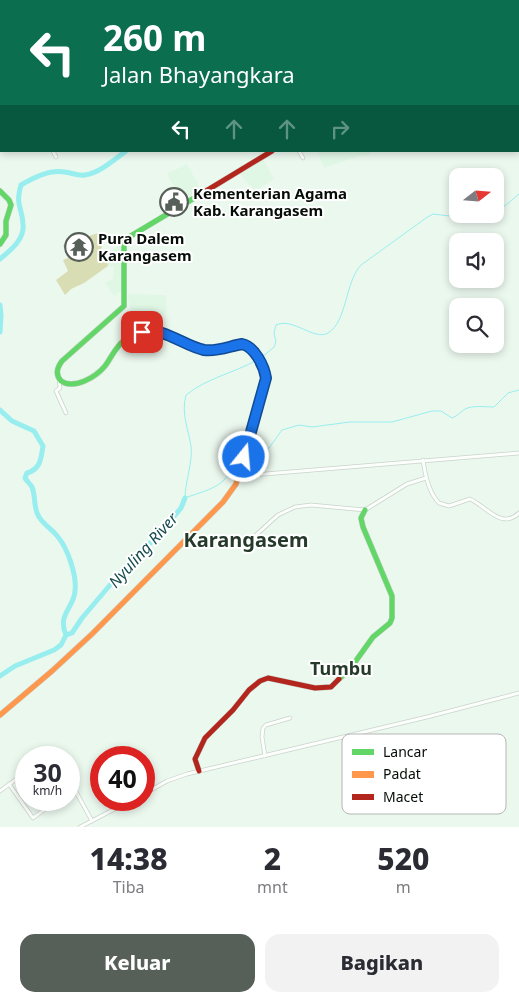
<!DOCTYPE html>
<html lang="id">
<style>
body{margin:0;font-family:"Noto Sans",sans-serif;background:#f2f2f3;color:#2b2b33;height:100vh;display:flex;flex-direction:column;font-size:19px;white-space:nowrap}
*{box-sizing:border-box;margin:0}
p{font-size:16px;color:#7c7c81}
.icon{flex:none;width:28px;height:28px;fill:none;stroke:currentColor;stroke-width:2;stroke-linecap:round;stroke-linejoin:round}
.map{position:relative;height:827px;overflow:hidden}
.drawer{display:flex;flex-direction:column;background:#fff;flex:1}
.drawer>*{flex:none}
.guide{position:absolute;left:0px;top:0px;width:520px;height:152px;box-shadow:0 2px 8px #0003;background:#0b6e4f;color:#fff;overflow:hidden}
.needle{width:32px;rotate:73deg}
.tools{position:absolute;left:449px;top:168px;display:grid;gap:10px}
.tools a{display:grid;place-items:center;width:55px;height:55px;border-radius:10px;background:#fff;box-shadow:0 2px 8px #0003;font-size:25px}
.speed{position:absolute;left:15px;top:746px;display:flex;gap:10px;font-size:25px;font-weight:700;text-align:center}
.speed>*{display:grid;place-content:center;width:65px;height:65px;border-radius:50%;background:#fff;box-shadow:0 2px 8px #0003;line-height:1}
.speed small{font-size:12px;font-weight:400}
.speed .limit{border:8px solid #d22;background:#fff;color:#111}
.pin{position:absolute;display:grid;place-items:center;width:42px;height:42px;color:#fff;margin:-21px;border-radius:10px;box-shadow:0 2px 8px #0006}
.me{position:absolute;width:55px;margin:-28px;rotate:17deg;stroke-linejoin:round;filter:drop-shadow(0 0 4px #0008)}
.turn{display:flex;align-items:center;gap:18px;height:105px;padding:0 20px;font-size:22px}
.turn .icon{width:65px;height:65px;stroke-width:2.5}
.turn b{display:block;font-size:35px;line-height:42px}
.lanes{display:flex;align-items:center;height:48px;padding:0 20px;background:#0003;justify-content:center;gap:25px;direction:ltr}
.lanes .off{opacity:.35}
.eta{display:flex;justify-content:space-evenly;align-items:center;height:85px;text-align:center}
.eta b{font-size:30px;font-weight:800;line-height:35px}
.button{display:flex;gap:10px;margin-top:auto;padding:10px 20px}
.button a{flex:1;height:58px;border-radius:15px;background:#565f58;color:#fff;font-size:20px;font-weight:800;line-height:58px;text-align:center}
.button a+a{background:#f2f2f3;color:#2b2b33}
.map>svg:first-child{display:block}
.built{fill:#e0f7e6}
.green{fill:#d9ddb3}
.lines{fill:none;stroke-linecap:round;stroke-linejoin:round}
.stream{stroke:#98eeef;stroke-width:1}
.river{stroke:#98eeef;stroke-width:5}
.street-casing{stroke:#c9d3cb;stroke-width:4.5}
.fast-casing{stroke:#c9d3cb;stroke-width:6}
.slow-casing{stroke:#c9d3cb;stroke-width:6}
.jam-casing{stroke:#c9d3cb;stroke-width:6}
.street{stroke:#fcfefc;stroke-width:3}
.fast{stroke:#63d668;stroke-width:5}
.slow{stroke:#ff974d;stroke-width:5}
.jam{stroke:#b3261e;stroke-width:5}
.route-casing{stroke:#114b97;stroke-width:12}
.route{stroke:#1a73e8;stroke-width:9}
.labels{text-anchor:middle;dominant-baseline:central;stroke-width:4;stroke-linejoin:round;paint-order:stroke}
.poi-label{font-size:15px;font-weight:bold;fill:#060d08;stroke:#fff;text-anchor:start}
.water-label{font-size:16px;font-style:italic;fill:#174c4f;stroke:#fff}
.quarter-label{font-size:18px;font-weight:bold;fill:#263a2c;stroke:#fff}
.district-label{font-size:20px;font-weight:bold;fill:#263a2c;stroke:#fff}
.key{fill:#fff;stroke:#b4b6b5;stroke-width:1}
.key-label{font-size:14px;fill:#060d08}
</style>
<div class="map">
<svg width="519" height="827" viewBox="0 0 519 827">
<rect width="100%" height="100%" fill="#ebf8ee"/>
<g class="built">
<path d="M318 151H371V154L365 156H359L324 168Z"/>
<path d="M263 159 274 179 255 191 240 174Z"/>
<path d="M187 164 201 190 182 201 167 174Z"/>
<path d="M121 244V291L114 296 105 283 113 279 114 267 108 266 106 253Z"/>
<path d="M128 294 166 295 167 311 160 318 133 317 128 300Z"/>
</g>
<path class="green" d="M98 233 102 248 98 251 100 255 106 253 108 266 84 283 71 289 65 295 56 280 68 271 63 260 68 258 63 245Z"/>
<g class="lines">
<g class="stream">
<path d="M402 1V0"/>
<path d="M495 212 506 205 519 194"/>
<path d="M483 214H488"/>
<path d="M261 358 274 347 276 342 274 333 276 325C293 317 314 341 328 333 347 322 345 282 361 265L426 218 433 214 458 217 474 214"/>
<path d="M247 456 256 455 269 448 282 430 299 425 312 427 350 422H392L432 411H441L452 418C458 416 460 412 465 409 473 405 485 407 494 407L508 393 519 390"/>
<path d="M243 457H240C234 464 230 475 223 481 213 490 198 493 185 498 185 481 193 463 191 446 188 428 181 413 186 395 207 378 234 373 257 360"/>
</g>
<g class="river">
<path d="M227 1 228 0"/>
<path d="M0 259C11 250 25 239 23 224 22 206 15 206 21 185 34 177 50 169 65 172 72 173 78 176 85 175 99 173 114 160 126 151"/>
<path d="M0 305 1 315 0 332"/>
<path d="M0 410 12 421 34 431 43 446C41 458 41 469 27 473L25 478C27 481 30 484 32 487 36 497 33 508 39 517 44 525 52 529 58 537 68 549 77 576 75 591 74 608 57 614 66 635"/>
<path d="M0 676 15 666 54 650 61 645 66 635 72 633 82 618 133 558 158 536 181 508 185 498"/>
</g>
<defs>
<g id="street">
<path d="M91 0 92 1"/>
<path d="M169 1 170 0"/>
<path d="M215 1V0"/>
<path d="M0 9 1 10"/>
<path d="M519 77V78"/>
<path d="M53 151 56 157"/>
<path d="M299 151 303 158"/>
<path d="M59 379 60 388 56 391 66 413"/>
<path d="M423 460C425 475 429 493 439 503L449 506 470 499C486 506 501 530 519 513"/>
<path d="M239 475 265 474 519 453"/>
<path d="M256 535 278 515 295 507 311 505 365 510 407 484 426 478"/>
<path d="M265 756 262 737 263 728 266 725 290 718"/>
<path d="M48 758 53 755 56 758"/>
<path d="M21 776 26 784"/>
<path d="M69 779 92 821"/>
<path d="M9 784 33 818 44 810 38 800"/>
<path d="M0 791 26 772"/>
<path d="M144 794 167 781 187 774 427 717 519 693"/>
<path d="M80 827 132 800"/>
</g>
<g id="fast">
<path d="M471 0 472 1"/>
<path d="M59 1 60 0"/>
<path d="M518 1H519"/>
<path d="M0 191 9 200 11 205 6 221V235L0 244"/>
<path d="M206 191 124 240V306L62 361C57 368 55 374 61 381 74 390 96 377 105 366 112 357 116 345 126 339 159 318 176 347 206 350 220 351 234 341 248 346L260 361 266 378 239 474"/>
<path d="M339 679 350 669 373 637 390 623 392 618V596L363 527 361 518 365 510"/>
</g>
<g id="slow">
<path d="M371 0 372 1"/>
<path d="M0 715 52 671 92 634 223 502 236 484 239 474"/>
</g>
<g id="jam">
<path d="M0 92H1"/>
<path d="M206 191 272 151"/>
<path d="M199 771 195 759 205 738 233 710 249 690 260 681 268 678 315 688 331 687 339 679"/>
</g>
</defs>
<use href="#street" class="street-casing"/>
<use href="#fast" class="fast-casing"/>
<use href="#slow" class="slow-casing"/>
<use href="#jam" class="jam-casing"/>
<use href="#street" class="street"/>
<use href="#fast" class="fast"/>
<use href="#slow" class="slow"/>
<use href="#jam" class="jam"/>
</g>
<g class="lines">
<defs>
<path id="route" d="M142 332C162 326 184 346 204 350 217 352 230 346 242 344 255 347 264 366 266 378L244 457"/>
</defs>
<use href="#route" class="route-casing"/>
<use href="#route" class="route"/>
</g>
<defs>
<symbol id="civic-ring" viewBox="-11 -11 22 22"><circle r="9.5" fill="#fff" stroke="#565f58" stroke-width="1.5"/><path d="M-.6-6.5H3V-4.5H.6V-3L4-1V1h2V6H-6V1h2V-1L-.6-3ZM-1.2 2.5V6h2.4V2.5Z" fill="#565f58"/></symbol>
<symbol id="temple-ring" viewBox="-11 -11 22 22"><circle r="9.5" fill="#fff" stroke="#565f58" stroke-width="1.5"/><path d="M0-6L5-2H3V0L6.5 2.5H4V6H1.5V3h-3V6H-4V2.5H-6.5L-3 0V-2H-5Z" fill="#565f58"/></symbol>
</defs>
<g fill-rule="evenodd">
<use href="#civic-ring" x="158" y="186" width="32" height="32"/>
<use href="#temple-ring" x="63" y="231" width="32" height="32"/>
</g>
<g class="labels">
<g class="poi-label">
<text x="193" y="193">Kementerian Agama<tspan x="193" dy="17">Kab. Karangasem</tspan></text>
<text x="98" y="238">Pura Dalem<tspan x="98" dy="17">Karangasem</tspan></text>
</g>
<g class="water-label">
<text transform="translate(143 550) rotate(-48)">Nyuling River</text>
</g>
<g class="quarter-label">
<text x="341" y="668">Tumbu</text>
</g>
<g class="district-label">
<text x="246" y="539">Karangasem</text>
</g>
</g>
<rect x="342" y="734" width="164" height="80" rx="8" class="key"/>
<rect x="352" y="749" width="22" height="6" fill="#63d668"/>
<rect x="352" y="771" width="22" height="7" fill="#ff974d"/>
<rect x="352" y="794" width="22" height="6" fill="#b3261e"/>
<g class="key-label">
<text x="383" y="757">Lancar</text>
<text x="383" y="779">Padat</text>
<text x="383" y="802">Macet</text>
</g>
</svg>
<div class="tools">
<a><svg class="needle" viewBox="-14 -14 28 28"><path d="M0-13l5 13h-10z" fill="#e53935"/><path d="M0 13l5-13h-10z" fill="#7c7c81"/></svg></a>
<a><svg class="icon" aria-label="sound" viewBox="0 0 24 24"><path d="M4 9h4l5-4v14l-5-4H4zM17 9q2 3 0 6"/></svg></a>
<a><svg class="icon" aria-label="search" viewBox="0 0 24 24"><circle cx="10" cy="10" r="6"/><path d="M15 15l6 6"/></svg></a>
</div>
<div class="speed"><div>30<small>km/h</small></div><div class="limit">40</div></div>
<div class="pin" style="left:142px;top:332px;background:#d93025"><svg class="icon" aria-label="arrive" viewBox="0 0 24 24"><path d="M6 21V4h12l-3 4 3 4H6"/></svg></div>
<svg class="me" style="left:244px;top:457px" viewBox="-20 -20 40 40"><circle r="17" fill="#1a73e8" stroke="#fff" stroke-width="3"/><path d="M0-11L8 9 0 5-8 9z" fill="#fff"/></svg>
<div class="guide">
<div class="turn"><svg class="icon" aria-label="left" viewBox="0 0 24 24"><path d="M17 20v-9H6M10 6l-5 5 5 5"/></svg><div><b>260 m</b>Jalan Bhayangkara</div></div>
<div class="lanes"><svg class="icon" aria-label="left" viewBox="0 0 24 24"><path d="M17 20v-9H6M10 6l-5 5 5 5"/></svg><svg class="icon off" aria-label="ahead" viewBox="0 0 24 24"><path d="M12 20V5M6 11l6-6 6 6"/></svg><svg class="icon off" aria-label="ahead" viewBox="0 0 24 24"><path d="M12 20V5M6 11l6-6 6 6"/></svg><svg class="icon off" aria-label="right" viewBox="0 0 24 24"><path d="M7 20v-9h11M14 6l5 5-5 5"/></svg></div>
</div>
</div>
<section class="drawer">
<div class="eta">
<div><b>14:38</b><p>Tiba</p></div>
<div><b>2</b><p>mnt</p></div>
<div><b>520</b><p>m</p></div>
</div>
<div class="button"><a>Keluar</a><a>Bagikan</a></div>
</section>
